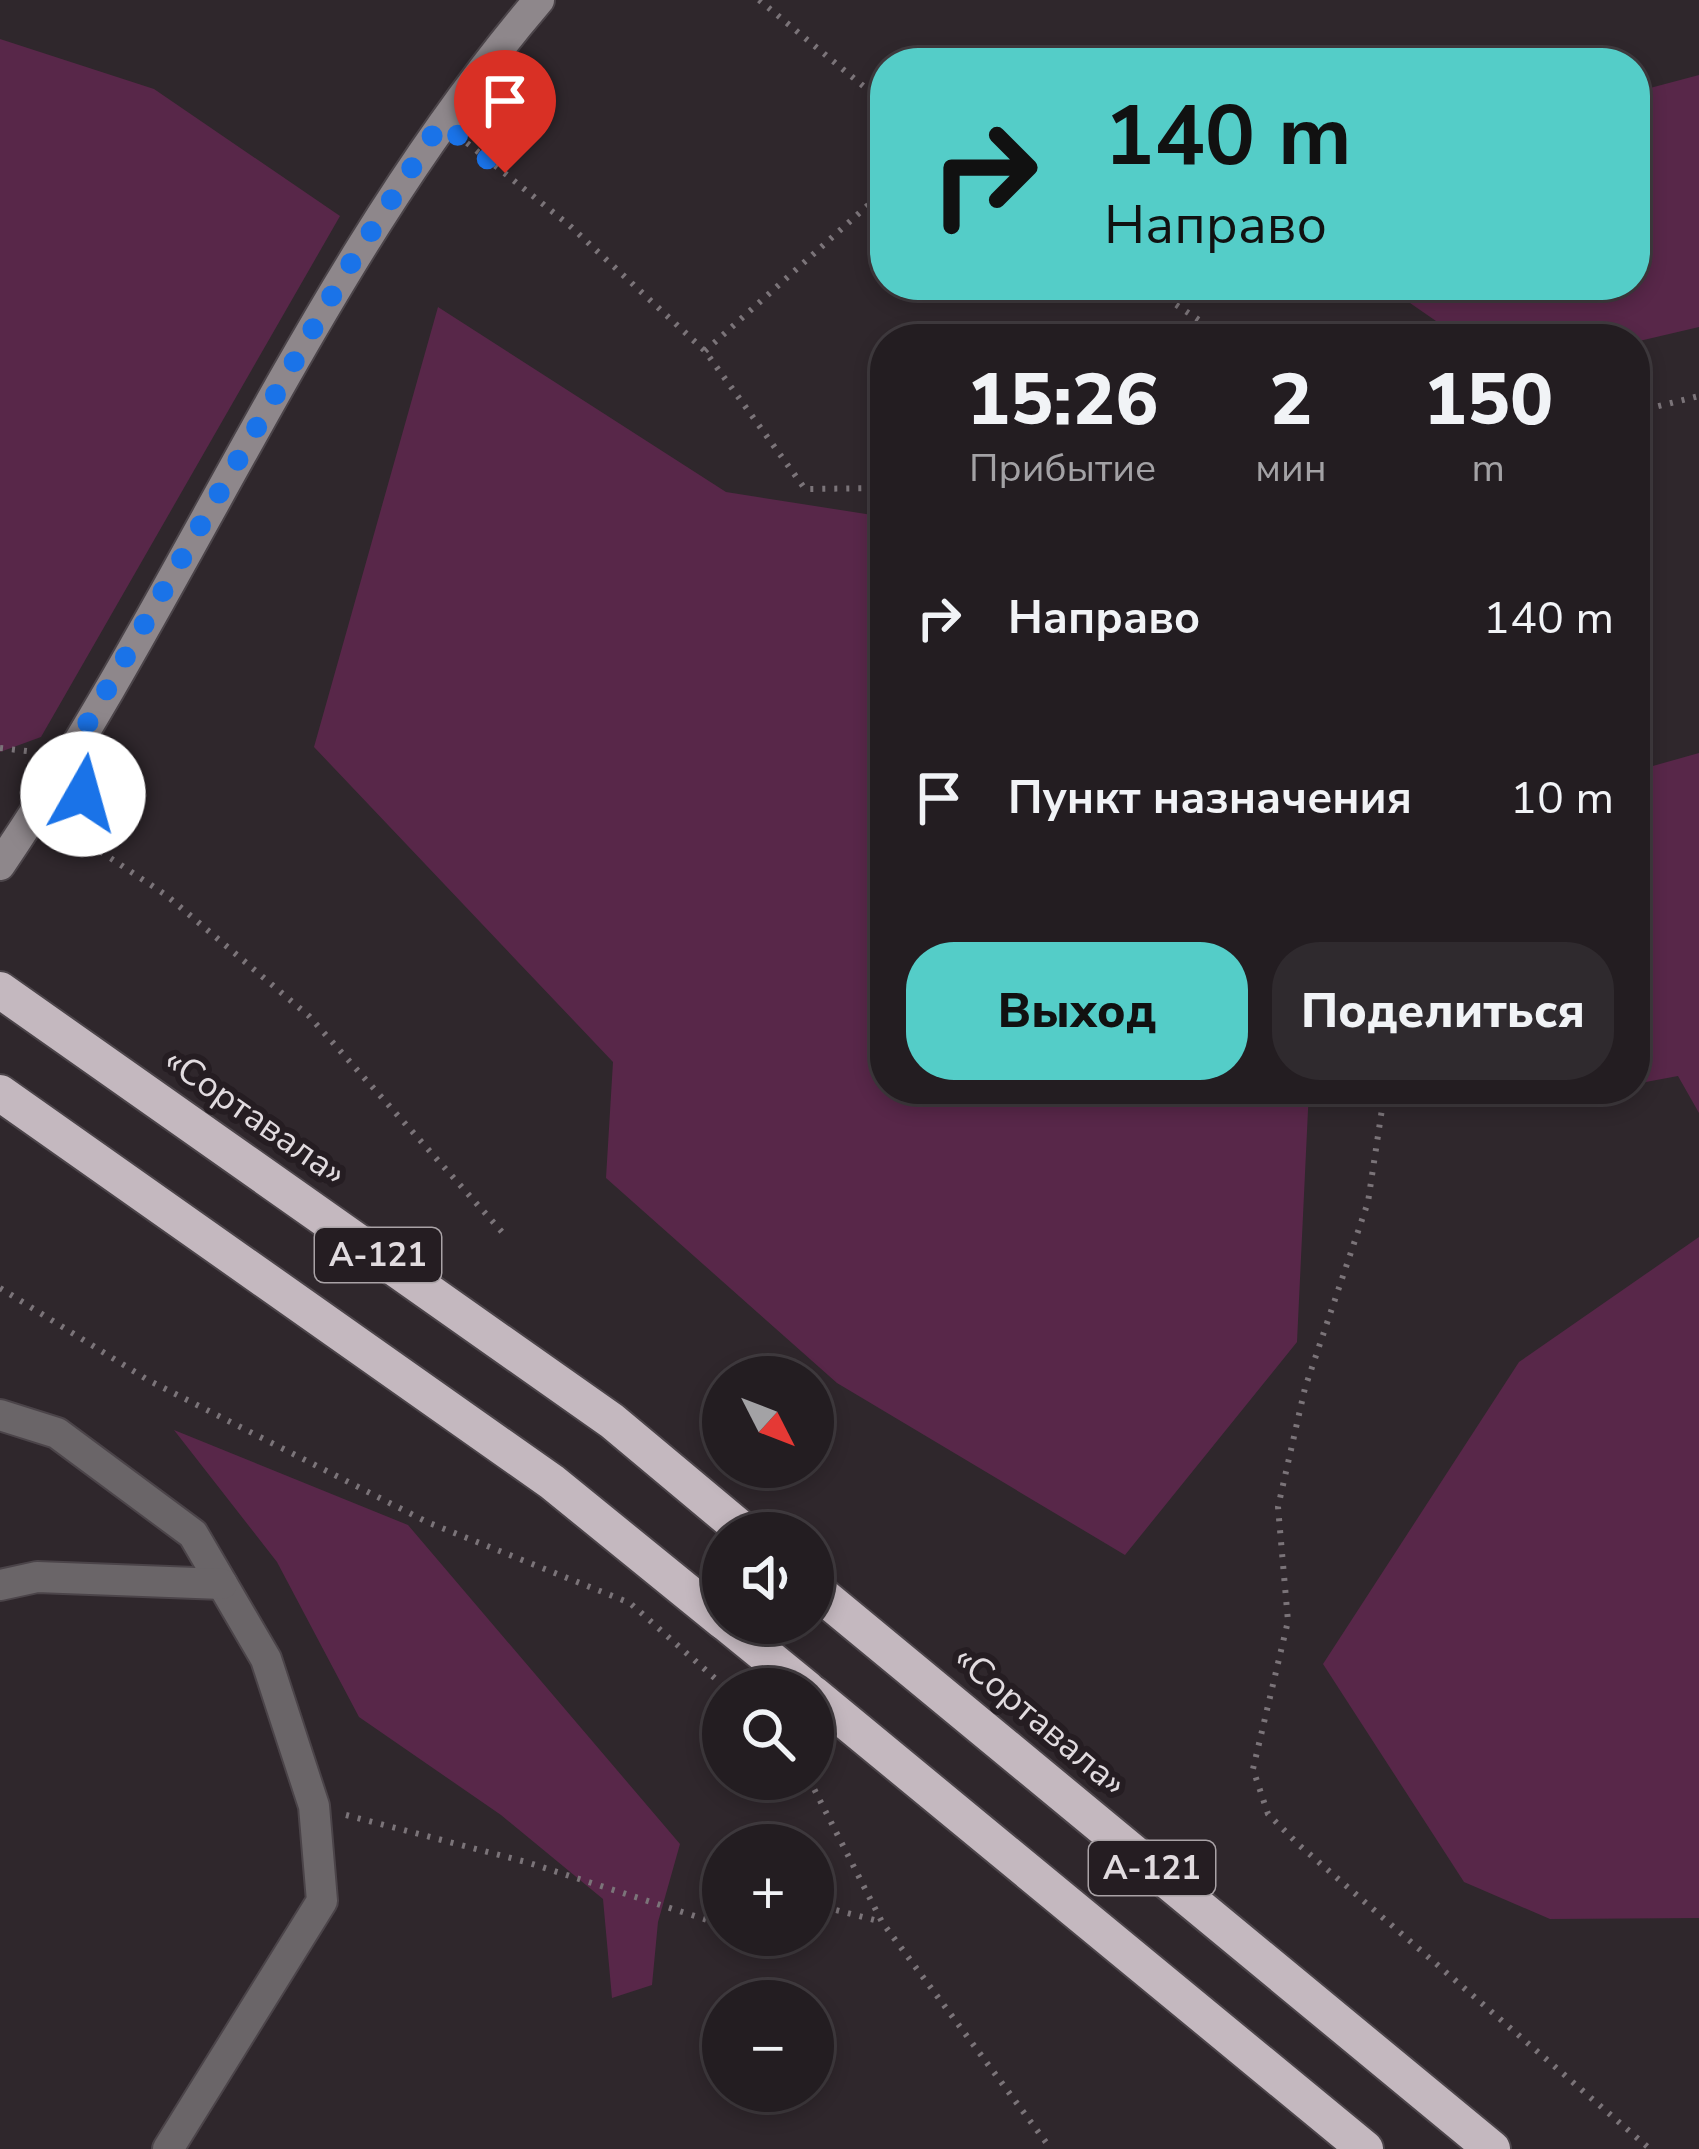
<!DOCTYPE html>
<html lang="ru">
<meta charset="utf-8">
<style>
body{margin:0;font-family:"Nunito Sans",sans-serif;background:#2f2a2e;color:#f1f3f6;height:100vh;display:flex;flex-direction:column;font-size:45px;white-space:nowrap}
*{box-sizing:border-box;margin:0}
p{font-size:39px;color:#a3a2a5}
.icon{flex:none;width:66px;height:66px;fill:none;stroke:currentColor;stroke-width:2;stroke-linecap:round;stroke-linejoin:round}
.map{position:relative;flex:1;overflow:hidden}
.sheet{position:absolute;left:870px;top:324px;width:780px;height:780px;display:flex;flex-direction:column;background:#231d21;border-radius:48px;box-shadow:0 6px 18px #0003,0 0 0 3px #403b3f}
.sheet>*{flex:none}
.top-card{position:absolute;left:870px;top:48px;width:780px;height:252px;border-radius:48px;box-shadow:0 6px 18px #0003,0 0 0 3px #403b3f;background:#54cdc8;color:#111;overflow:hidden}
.needle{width:78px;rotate:132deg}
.controls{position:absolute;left:702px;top:1356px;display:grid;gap:24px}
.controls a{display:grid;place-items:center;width:132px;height:132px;border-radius:50%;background:#231d21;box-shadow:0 6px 18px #0003,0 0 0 3px #403b3f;font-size:60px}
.pin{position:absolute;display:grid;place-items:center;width:102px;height:102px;color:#fff;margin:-123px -51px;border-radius:50% 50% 50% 0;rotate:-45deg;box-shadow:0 0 12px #0007}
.pin .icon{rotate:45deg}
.me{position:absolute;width:132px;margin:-66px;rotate:7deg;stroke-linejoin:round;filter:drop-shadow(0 0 9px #0008)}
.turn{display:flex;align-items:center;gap:42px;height:252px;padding:0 36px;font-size:54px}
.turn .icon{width:156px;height:156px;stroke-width:2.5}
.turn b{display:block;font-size:84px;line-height:102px}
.eta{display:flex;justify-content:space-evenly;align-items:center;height:204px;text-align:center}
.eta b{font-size:72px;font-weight:800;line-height:84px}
.primary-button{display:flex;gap:24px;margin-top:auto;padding:24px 36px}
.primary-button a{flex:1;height:138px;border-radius:48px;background:#54cdc8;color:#111;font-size:48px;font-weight:800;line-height:138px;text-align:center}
.primary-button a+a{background:#2f2a2e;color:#f1f3f6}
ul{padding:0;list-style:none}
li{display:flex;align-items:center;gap:36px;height:180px;padding:0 36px}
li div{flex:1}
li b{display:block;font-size:45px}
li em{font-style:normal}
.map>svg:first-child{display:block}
.green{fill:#582749}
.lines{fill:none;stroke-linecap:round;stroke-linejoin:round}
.street-casing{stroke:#4b4449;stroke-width:34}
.secondary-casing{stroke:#4b4449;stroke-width:34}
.highway-casing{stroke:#4b4449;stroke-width:40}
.path{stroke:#7b7479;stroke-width:6;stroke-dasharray:3 9;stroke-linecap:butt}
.street{stroke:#6a6568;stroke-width:30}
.secondary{stroke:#8e878b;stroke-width:30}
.highway{stroke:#c4b8bf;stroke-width:36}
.route{stroke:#1a73e8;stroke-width:21;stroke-dasharray:0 37.8}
.labels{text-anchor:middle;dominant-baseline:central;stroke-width:12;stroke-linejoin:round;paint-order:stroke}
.shield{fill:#251d22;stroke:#a9a2a6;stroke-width:3}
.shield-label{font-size:33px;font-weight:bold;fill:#e1dbdf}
.street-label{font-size:36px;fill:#e1dbdf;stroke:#251d22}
</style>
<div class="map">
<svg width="1699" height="2149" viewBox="0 0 1699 2149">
<rect width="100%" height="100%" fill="#2f272c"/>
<g class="green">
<path d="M0 39 154 89 340 216 41 737 0 752Z"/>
<path d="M1699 75V327L1635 342 1462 339 1384 285H1635V92Z"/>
<path d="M438 307 726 492 885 517V1089H1309L1297 1342 1125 1555 837 1383 606 1178 613 1062 314 747Z"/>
<path d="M1699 753V1113L1678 1076 1635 1084V771Z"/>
<path d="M1699 1237V1918L1550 1919 1464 1882 1323 1664 1519 1362Z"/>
<path d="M174 1430 408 1525 680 1844 658 1922 652 1985 612 1998 603 1899 501 1815 359 1717 277 1562Z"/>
</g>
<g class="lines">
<defs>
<g id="street">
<path d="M0 1415 57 1433 193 1534 266 1659 314 1806 322 1901 168 2149"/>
<path d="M0 1585 37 1577 222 1584"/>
</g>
<path id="secondary" d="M0 865C191 584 317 260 539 0"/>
<g id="highway">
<path d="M0 990 612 1421 746 1533"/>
<path d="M0 1093 552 1482 723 1621"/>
<path d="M813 1588 1492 2149"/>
<path d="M726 1623 807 1689"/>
<path d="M813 1694 1365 2149"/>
</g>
</defs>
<use href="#street" class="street-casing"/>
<use href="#secondary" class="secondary-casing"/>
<use href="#highway" class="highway-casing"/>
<g class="path">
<path d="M759 0 885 104"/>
<path d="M467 143 569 225 705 351 805 489 885 488"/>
<path d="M1146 285 1228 339"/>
<path d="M705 351 885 190"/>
<path d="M1635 412 1699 396"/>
<path d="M0 748 35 752"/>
<path d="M79 809 71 832 166 895 309 1016 502 1232"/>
<path d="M1385 1089 1368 1202 1305 1388 1278 1507 1288 1621 1253 1769 1268 1814 1299 1845 1650 2149"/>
<path d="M0 1288 148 1380 427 1522 630 1603 727 1689"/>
<path d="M809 1779 882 1922 1051 2149"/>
<path d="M346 1815 526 1862 723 1925"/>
<path d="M813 1904 882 1922"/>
</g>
<use href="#street" class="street"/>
<use href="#secondary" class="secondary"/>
<use href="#highway" class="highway"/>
</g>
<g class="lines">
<path class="route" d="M83 794 96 757 86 726 346 271 441 122 505 173"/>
</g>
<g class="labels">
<g class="shield">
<rect x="315" y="1228" width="126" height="54" rx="9"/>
<rect x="1089" y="1841" width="126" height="54" rx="9"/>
</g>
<g class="shield-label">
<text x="378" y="1255">А-121</text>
<text x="1152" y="1868">А-121</text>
</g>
<g class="street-label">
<text transform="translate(255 1117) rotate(35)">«Сортавала»</text>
<text transform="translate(1040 1721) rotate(40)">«Сортавала»</text>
</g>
</g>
</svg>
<div class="controls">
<a><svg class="needle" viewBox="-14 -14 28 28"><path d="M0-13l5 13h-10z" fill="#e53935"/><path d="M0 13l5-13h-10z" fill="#a3a2a5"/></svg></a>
<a><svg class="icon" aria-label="sound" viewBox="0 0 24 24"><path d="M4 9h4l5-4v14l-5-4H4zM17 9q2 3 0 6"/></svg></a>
<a><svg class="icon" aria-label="search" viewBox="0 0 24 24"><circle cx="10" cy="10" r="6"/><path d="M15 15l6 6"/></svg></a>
<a>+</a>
<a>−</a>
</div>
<div class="pin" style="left:505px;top:173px;background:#d93025"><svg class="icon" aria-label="arrive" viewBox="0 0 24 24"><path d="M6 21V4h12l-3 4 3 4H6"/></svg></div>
<svg class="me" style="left:83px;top:794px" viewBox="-20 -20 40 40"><circle r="19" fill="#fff"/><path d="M0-13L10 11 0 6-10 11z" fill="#1a73e8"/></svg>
<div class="top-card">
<div class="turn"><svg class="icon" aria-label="right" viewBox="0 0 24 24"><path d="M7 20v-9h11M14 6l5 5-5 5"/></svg><div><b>140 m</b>Направо</div></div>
</div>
<section class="sheet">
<div class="eta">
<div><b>15:26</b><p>Прибытие</p></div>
<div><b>2</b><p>мин</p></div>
<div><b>150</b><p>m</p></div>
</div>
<ul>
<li><svg class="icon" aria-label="right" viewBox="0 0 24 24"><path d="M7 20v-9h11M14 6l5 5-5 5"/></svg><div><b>Направо</b></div><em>140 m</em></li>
<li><svg class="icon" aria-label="arrive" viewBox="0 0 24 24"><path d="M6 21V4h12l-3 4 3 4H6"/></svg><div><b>Пункт назначения</b></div><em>10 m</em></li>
</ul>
<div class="primary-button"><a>Выход</a><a>Поделиться</a></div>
</section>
</div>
